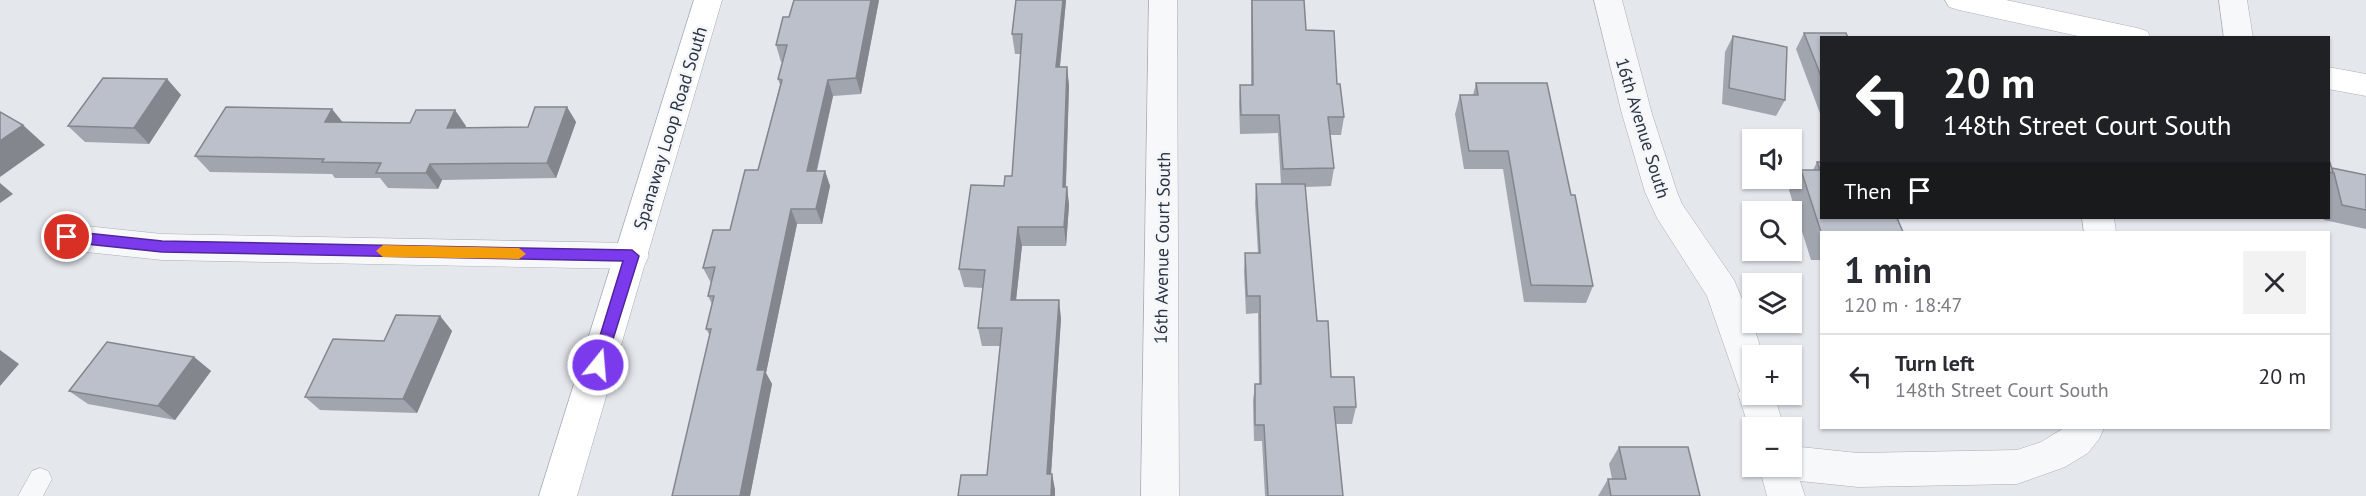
<!DOCTYPE html>
<meta charset="utf-8">
<style>
body{margin:0;font-family:"PT Sans",sans-serif;background:#f2f2f3;color:#2b2b33;height:100vh;display:flex;flex-direction:column;font-size:22px;white-space:nowrap}
*{box-sizing:border-box;margin:0}
p{font-size:20px;color:#7c7c81}
.icon{flex:none;width:33px;height:33px;fill:none;stroke:currentColor;stroke-width:2;stroke-linecap:round;stroke-linejoin:round}
.map{position:relative;flex:1;overflow:hidden}
.sheet{position:absolute;left:1820px;top:231px;width:510px;height:198px;display:flex;flex-direction:column;background:#fff;border-radius:0px;box-shadow:0 2px 4px #0004}
.sheet>*{flex:none}
.hud{position:absolute;left:1820px;top:36px;width:510px;height:183px;border-radius:0px;box-shadow:0 2px 4px #0004;background:#202124;color:#fff;overflow:hidden}
.fabs{position:absolute;left:1742px;top:129px;display:grid;gap:12px}
.fabs a{display:grid;place-items:center;width:60px;height:60px;border-radius:0px;background:#fff;box-shadow:0 2px 4px #0004;font-size:30px}
.pin{position:absolute;display:grid;place-items:center;width:51px;height:51px;color:#fff;margin:-26px;border:3px solid #fff;border-radius:50%;box-shadow:0 2px 6px #0007}
.me{position:absolute;width:66px;margin:-33px;rotate:17deg;stroke-linejoin:round;filter:drop-shadow(0 0 4px #0008)}
.turn{display:flex;align-items:center;gap:21px;height:126px;padding:0 24px;font-size:27px}
.turn .icon{width:78px;height:78px;stroke-width:2.5}
.turn b{display:block;font-size:42px;line-height:51px}
.then{display:flex;align-items:center;height:57px;padding:0 24px;background:#0003;gap:12px;font-size:22px}
.round{display:grid;place-items:center;flex:none;width:63px;height:63px;border-radius:0px;background:#f2f2f3}
.headline{display:flex;align-items:center;justify-content:space-between;height:102px;padding:0 24px}
h1{font-size:36px;font-weight:700;line-height:45px}
ul{padding:0;list-style:none}
li{display:flex;align-items:center;gap:18px;height:84px;padding:0 24px;border-top:2px solid #e1e1e2}
li div{flex:1}
li b{display:block;font-size:22px}
li em{font-style:normal}
.map>svg:first-child{display:block}
.lines{fill:none;stroke-linecap:round;stroke-linejoin:round}
.lane-casing{stroke:#a9aeb7;stroke-width:1}
.street-casing{stroke:#a9aeb7;stroke-width:1}
.secondary-casing{stroke:#a9aeb7;stroke-width:1}
.primary-casing{stroke:#a3abb8;stroke-width:1}
.lane{fill:#f7f8fa;fill-rule:evenodd}
.street{fill:#f7f8fa;fill-rule:evenodd}
.secondary{fill:#fff;fill-rule:evenodd}
.primary{fill:#fff;fill-rule:evenodd}
.wall{fill:#a1a5ae}
.shaded-wall{fill:#83868d}
.building{fill:#bbc0ca;stroke:#83868d;stroke-width:1.5}
.route{fill:#7c3aed;stroke:#51269a;stroke-width:1.5}
.slow{fill:#f59e0b}
.labels{text-anchor:middle;dominant-baseline:central;stroke-width:5;stroke-linejoin:round;paint-order:stroke}
.street-label{font-size:18px;fill:#2b3445;stroke:#f4f6f9}
</style>
<div class="map">
<svg width="2366" height="496" viewBox="0 0 2366 496">
<rect width="100%" height="100%" fill="#e4e7ec"/>
<g class="lines">
<defs>
<path id="lane" d="M40 468 48 471 52 479 43 496H18L32 471Z"/>
<g id="street">
<path d="M1149 0H1177L1179 496H1141Z"/>
<path d="M1594 0H1622L1652 114 1677 192 1682 204 1734 280 1754 327 1763 356H1752V394H1774L1784 428H1752V437L1738 394 1740 391 1707 296 1657 218 1645 192 1622 114Z"/>
<path d="M2219 0H2247L2253 38H2224Z"/>
<path d="M2082 218H2114L2116 232H2084Z"/>
<path d="M67 224 162 234 632 243 644 246 649 256 644 266 632 269 162 260 67 250 55 246 51 237 55 228Z"/>
<path d="M2064 428H2104L2099 439 2088 453 2065 467 2017 484 1858 487 1800 481 1805 496H1767L1759 466H1791V446L1858 453 2017 450 2041 442Z"/>
</g>
<g id="secondary">
<path d="M1945 0H2006L2137 28 2147 31 2151 38H2087L1959 10 1949 7Z"/>
<path d="M2328 67 2366 74V96L2328 89Z"/>
</g>
<path id="primary" d="M694 0H722L577 496H539Z"/>
</defs>
<use href="#lane" class="lane-casing"/>
<use href="#street" class="street-casing"/>
<use href="#secondary" class="secondary-casing"/>
<use href="#primary" class="primary-casing"/>
<use href="#lane" class="lane"/>
<use href="#street" class="street"/>
<use href="#secondary" class="secondary"/>
<use href="#primary" class="primary"/>
</g>
<g class="wall">
<path d="M879 0 861 94 833 96 817 171H825L830 186 822 224H797L766 373 772 384 750 496H672L710 336 706 329 712 304 708 296 712 283H711L703 268 730 230 758 170 780 85 778 79 783 62H781L776 45 789 17Z"/>
<path d="M1066 0 1060 67H1067L1069 86 1066 187H1067L1069 205 1066 246H1022L1016 300 1061 318 1051 474H1052L1055 490V496H958L987 475 1000 346H982L978 328 983 288 964 287 959 269 1004 186 1012 176 1021 54H1015L1012 34Z"/>
<path d="M1251 0H1304L1306 30 1337 84 1344 117 1341 135H1330L1334 168 1331 186 1305 187 1317 321 1331 377 1356 407 1352 424H1336L1343 496H1265L1262 441H1254L1253 401 1255 384H1259L1258 313 1246 314 1244 271 1245 253H1258L1255 203 1256 184H1281L1278 133 1240 134 1239 104 1240 85H1251Z"/>
<path d="M1804 33 1821 38V116L1796 49Z"/>
<path d="M1733 36 1785 100 1776 116 1722 104 1725 52Z"/>
<path d="M167 79 181 95 149 144 85 142 68 126Z"/>
<path d="M1476 83 1571 195 1593 286 1586 303 1524 302 1503 169H1464L1455 114 1460 95H1473Z"/>
<path d="M567 107 576 122 556 178 442 180 438 189 388 188 380 178H335L332 174 210 172 195 156 343 122 466 126 465 128 528 127Z"/>
<path d="M2328 157 2332 168 2366 175V229L2324 220V218H2328Z"/>
<path d="M1817 162 1903 232H1821V260H1811L1789 190 1801 170H1813Z"/>
<path d="M440 316 452 331 417 413 320 410 305 397 384 341Z"/>
<path d="M194 357 211 371 175 420 88 404 69 391Z"/>
<path d="M1619 447 1700 496H1598L1608 479H1612L1609 464Z"/>
</g>
<g class="shaded-wall">
<path d="M871 0H879L861 94 856 78Z"/>
<path d="M1063 0H1066L1058 86 1056 67Z"/>
<path d="M1067 67 1069 86 1065 205 1063 187Z"/>
<path d="M167 79 181 95 149 144 134 128Z"/>
<path d="M828 80 833 96 813 186 807 171Z"/>
<path d="M567 107 576 122 556 178 547 163Z"/>
<path d="M332 109 345 125 325 122Z"/>
<path d="M455 110 466 126 458 144 447 128Z"/>
<path d="M23 125 45 145 0 177V141Z"/>
<path d="M430 164 442 180 438 189 426 173Z"/>
<path d="M825 171 830 186 822 224 816 209Z"/>
<path d="M0 183 13 194 0 203Z"/>
<path d="M1067 187 1069 205 1066 246 1064 227Z"/>
<path d="M791 209 797 224 766 373 772 384 750 496H740L757 370Z"/>
<path d="M1018 227 1022 246 1014 318 1011 300Z"/>
<path d="M1059 300 1061 318 1050 490 1047 474Z"/>
<path d="M440 316 452 331 417 413 403 399Z"/>
<path d="M0 350 19 364 0 386Z"/>
<path d="M194 357 211 371 175 420 158 406Z"/>
<path d="M1052 474 1055 490V496H1051Z"/>
</g>
<g class="building">
<path d="M794 0H871L856 78 828 80 807 171H825L816 209H791L757 370H765L740 496H672L711 329H706L714 296H708L715 267 703 268 713 230H730L745 170H758L782 80 778 79 787 45H776L783 17H789Z"/>
<path d="M1016 0H1063L1056 67H1067L1063 187H1067L1064 227H1018L1011 300H1059L1047 474H1052L1051 496H958L961 475H987L1002 328H978L985 270 959 269 971 185 1004 186 1005 176H1012L1022 34H1012Z"/>
<path d="M1252 0H1304L1306 30 1334 31 1337 84H1340L1344 117H1328L1334 168 1283 169 1279 115H1241L1240 85H1253Z"/>
<path d="M1804 33H1846L1848 38H1821V76Z"/>
<path d="M1733 36 1787 47 1785 100 1729 88Z"/>
<path d="M103 78 167 79 134 128 68 126Z"/>
<path d="M1476 83H1547L1571 195H1575L1593 286 1531 285 1508 151H1469L1460 95H1478Z"/>
<path d="M226 107 332 109 325 122 410 123 416 110H455L447 128 528 127 535 107H567L547 163 430 164 426 173H376L381 163 322 162 324 159 195 156Z"/>
<path d="M0 112 23 125 0 141Z"/>
<path d="M2328 157 2333 172 2332 168 2366 175V210L2342 205 2334 173 2328 172Z"/>
<path d="M1817 162H1821V218H1897L1903 232H1821L1801 170H1820Z"/>
<path d="M1256 184H1305L1317 321H1328L1331 377H1354L1356 407H1334L1343 496H1268L1264 425H1255V384H1261L1260 296H1247L1245 253H1260Z"/>
<path d="M396 315 440 316 403 399 305 397 333 339 384 341Z"/>
<path d="M107 342 194 357 158 406 69 391Z"/>
<path d="M1619 447H1688L1700 496H1611L1608 479H1626Z"/>
</g>
<path class="route" d="M67 231 162 241 632 250 639 256 605 365 603 369 598 371 593 369 591 365 623 261 162 252 67 242 60 237Z"/>
<path class="slow" d="M383 245 519 248 526 254 519 259 383 257 376 251Z"/>
<g class="labels">
<g class="street-label">
<text transform="translate(670 128) rotate(-73)">Spanaway Loop Road South</text>
<text transform="translate(1643 128) rotate(73)">16th Avenue South</text>
<text transform="translate(1162 248) rotate(-89)">16th Avenue Court South</text>
</g>
</g>
</svg>
<div class="fabs">
<a><svg class="icon" aria-label="sound" viewBox="0 0 24 24"><path d="M4 9h4l5-4v14l-5-4H4zM17 9q2 3 0 6"/></svg></a>
<a><svg class="icon" aria-label="search" viewBox="0 0 24 24"><circle cx="10" cy="10" r="6"/><path d="M15 15l6 6"/></svg></a>
<a><svg class="icon" aria-label="layers" viewBox="0 0 24 24"><path d="M12 4l9 5-9 5-9-5zM3 14l9 5 9-5"/></svg></a>
<a>+</a>
<a>−</a>
</div>
<div class="pin" style="left:67px;top:237px;background:#d93025"><svg class="icon" aria-label="arrive" viewBox="0 0 24 24"><path d="M6 21V4h12l-3 4 3 4H6"/></svg></div>
<svg class="me" style="left:598px;top:365px" viewBox="-20 -20 40 40"><circle r="17" fill="#7c3aed" stroke="#fff" stroke-width="3"/><path d="M0-11L8 9 0 5-8 9z" fill="#fff"/></svg>
<div class="hud">
<div class="turn"><svg class="icon" aria-label="left" viewBox="0 0 24 24"><path d="M17 20v-9H6M10 6l-5 5 5 5"/></svg><div><b>20 m</b>148th Street Court South</div></div>
<div class="then">Then<svg class="icon" aria-label="arrive" viewBox="0 0 24 24"><path d="M6 21V4h12l-3 4 3 4H6"/></svg></div>
</div>
<section class="sheet">
<div class="headline"><div><h1>1 min</h1><p>120 m · 18:47</p></div><a class="round"><svg class="icon" aria-label="close" viewBox="0 0 24 24"><path d="M6 6l12 12M18 6L6 18"/></svg></a></div>
<ul>
<li><svg class="icon" aria-label="left" viewBox="0 0 24 24"><path d="M17 20v-9H6M10 6l-5 5 5 5"/></svg><div><b>Turn left</b><p>148th Street Court South</p></div><em>20 m</em></li>
</ul>
</section>
</div>
